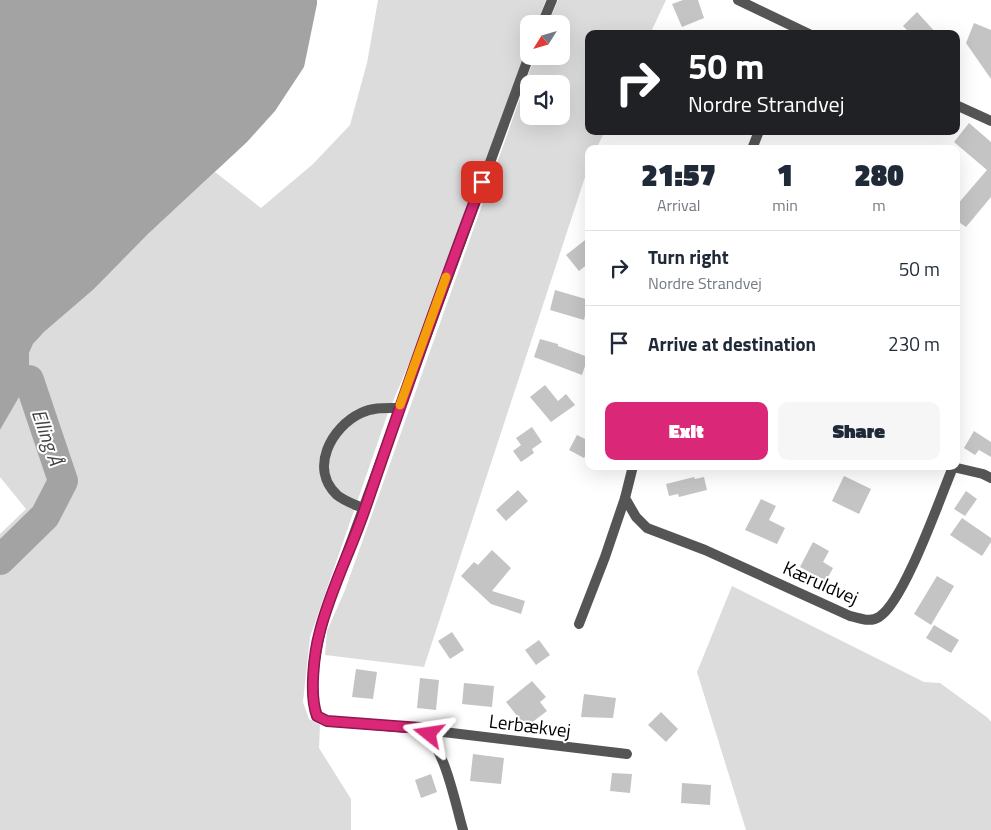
<!DOCTYPE html>
<meta charset="utf-8">
<style>
body{margin:0;font-family:"Titillium Web",sans-serif;background:#f6f6f7;color:#1f2937;height:100vh;display:flex;flex-direction:column;font-size:19px;white-space:nowrap}
*{box-sizing:border-box;margin:0}
p{font-size:16px;color:#747a83}
.icon{flex:none;width:28px;height:28px;fill:none;stroke:currentColor;stroke-width:2;stroke-linecap:round;stroke-linejoin:round}
.map{position:relative;flex:1;overflow:hidden}
.panel{position:absolute;left:585px;top:145px;width:375px;height:325px;display:flex;flex-direction:column;background:#fff;border-radius:10px;box-shadow:0 5px 20px #0002}
.panel>*{flex:none}
.banner{position:absolute;left:585px;top:30px;width:375px;height:105px;border-radius:10px;box-shadow:0 5px 20px #0002;background:#202124;color:#fff;overflow:hidden}
.needle{width:32px;rotate:233deg}
.controls{position:absolute;left:520px;top:15px;display:grid;gap:10px}
.controls a{display:grid;place-items:center;width:50px;height:50px;border-radius:10px;background:#fff;box-shadow:0 5px 20px #0002;font-size:25px}
.pin{position:absolute;display:grid;place-items:center;width:42px;height:42px;color:#fff;margin:-21px;border-radius:10px;box-shadow:0 2px 8px #0006}
.me{position:absolute;width:55px;margin:-28px;rotate:285deg;stroke-linejoin:round;filter:drop-shadow(0 0 4px #0008)}
.turn{display:flex;align-items:center;gap:18px;height:105px;padding:0 20px;font-size:22px}
.turn .icon{width:65px;height:65px;stroke-width:2.5}
.turn b{display:block;font-size:35px;line-height:42px}
.eta{display:flex;justify-content:space-evenly;align-items:center;height:85px;text-align:center}
.eta b{font-size:30px;font-weight:800;line-height:35px}
.button{display:flex;gap:10px;margin-top:auto;padding:10px 20px}
.button a{flex:1;height:58px;border-radius:10px;background:#db2777;color:#fff;font-size:20px;font-weight:800;line-height:58px;text-align:center}
.button a+a{background:#f6f6f7;color:#1f2937}
ul{padding:0;list-style:none}
li{display:flex;align-items:center;gap:15px;height:75px;padding:0 20px;border-top:1px solid #e0e1e3}
li div{flex:1}
li b{display:block;font-size:19px}
li em{font-style:normal}
.map>svg:first-child{display:block}
.green{fill:#dcdcdc;fill-rule:evenodd}
.water{fill:#a3a3a3}
.lines{fill:none;stroke-linecap:round;stroke-linejoin:round}
.river{stroke:#a3a3a3;stroke-width:30}
.building{fill:#c4c4c4}
.minor{stroke:#555;stroke-width:10}
.route-casing{stroke:#8e194d;stroke-width:12}
.route{stroke:#db2777;stroke-width:9}
.slow{stroke:#f59e0b;stroke-width:9}
.labels{text-anchor:middle;dominant-baseline:central;stroke-width:4;stroke-linejoin:round;paint-order:stroke}
.street-label{font-size:19px;fill:#000;stroke:#fff}
.water-label{font-size:20px;font-style:italic;fill:#444;stroke:#fff}
</style>
<div class="map">
<svg width="991" height="830" viewBox="0 0 991 830">
<rect width="100%" height="100%" fill="#fff"/>
<g class="green">
<path d="M378 0H546L536 24H529V42L433 307 388 413 310 637 303 702 309 719 320 725 319 748 351 799V830H0V534L26 509 0 477V430L29 380V353L33 344 44 332 94 289 148 234 215 172 261 208 313 164 350 125 367 63Z"/>
<path d="M558 0H666L650 34H589V131H605L596 149H589V165L424 667 325 655 327 631 345 590 534 59 535 56H561V24H548ZM529 84H561V116H529Z"/>
<path d="M732 586 924 682 940 683 988 718 991 722V830H746L697 672Z"/>
</g>
<path class="water" d="M0 0H317V4L304 67 275 111 247 142 148 234 94 289 44 332 33 344 29 353V380L0 430Z"/>
<g class="lines">
<path class="river" d="M0 560 45 516 63 481 29 380"/>
</g>
<g class="building">
<path d="M683 0H698L704 18 682 27 672 4Z"/>
<path d="M917 12 937 34H911L903 26Z"/>
<path d="M974 23 991 30V79L966 43Z"/>
<path d="M969 123 991 142V197L966 227 956 220V206L987 170 954 142Z"/>
<path d="M589 237V263L579 271 566 255Z"/>
<path d="M555 290 589 300 584 320 550 310Z"/>
<path d="M540 339 558 344V346L588 357 582 375 534 357Z"/>
<path d="M545 385 558 401 566 394 575 405 551 422 530 397Z"/>
<path d="M532 427 542 442 532 449 534 453 521 462 513 451 521 445 516 438Z"/>
<path d="M974 431 991 442V457L979 450 975 455 964 448Z"/>
<path d="M577 435 589 441V450L584 458 569 450Z"/>
<path d="M844 476 871 489 859 514 832 501Z"/>
<path d="M694 477 695 479 704 477 707 490 679 497 678 494 669 496 666 484Z"/>
<path d="M518 490 528 501 506 521 496 510Z"/>
<path d="M966 491 977 499 965 516 954 509Z"/>
<path d="M761 499 776 506 769 520 785 528 777 544 745 530Z"/>
<path d="M962 518 991 538V542L982 556 950 535Z"/>
<path d="M813 542 829 551 823 562 833 568 826 581 800 567Z"/>
<path d="M492 550 511 568 492 591 525 601 521 614 491 604 461 576 474 562 478 565Z"/>
<path d="M937 576 954 586 931 625 914 614Z"/>
<path d="M934 625 959 640 951 653 926 638Z"/>
<path d="M452 632 464 650 450 659 438 641Z"/>
<path d="M539 640 550 655 536 665 525 650Z"/>
<path d="M356 669 377 672 373 699 352 697Z"/>
<path d="M420 678 439 680 436 710 417 708Z"/>
<path d="M532 681 546 697 540 702 547 711 526 727 506 702Z"/>
<path d="M464 683 494 686 492 707 462 704Z"/>
<path d="M584 694 616 698 613 718 581 717Z"/>
<path d="M661 712 678 729 666 742 648 725Z"/>
<path d="M473 754 504 758 501 784 470 781Z"/>
<path d="M612 773 632 774 630 793 610 791Z"/>
<path d="M431 774 437 792 421 798 415 780Z"/>
<path d="M682 783 711 785 710 805 681 803Z"/>
</g>
<g class="lines">
<g class="minor">
<path d="M738 0 809 34"/>
<path d="M542 24 552 0"/>
<path d="M956 105 991 121"/>
<path d="M752 149 759 131"/>
<path d="M633 466 625 498 636 517 647 528 705 550 850 616C860 618 870 623 879 617 904 602 940 498 953 467L983 474 991 478"/>
<path d="M365 509C356 505 344 501 337 495 309 469 331 427 361 413 373 407 386 408 399 408"/>
<path d="M579 624 605 557 625 498"/>
<path d="M429 734 435 731 627 754"/>
<path d="M463 830C455 803 444 742 420 729L327 721 317 717C306 686 319 632 329 602L529 56"/>
</g>
</g>
<g class="lines">
<defs>
<path id="route" d="M429 734 420 728 327 721 317 716C309 695 314 653 320 631 331 588 352 548 366 506 403 398 441 290 482 182"/>
</defs>
<use href="#route" class="route-casing"/>
<use href="#route" class="route"/>
<path class="slow" d="M400 405 446 277"/>
</g>
<g class="labels">
<g class="street-label">
<text transform="translate(821 582) rotate(24)">Kæruldvej</text>
<text transform="translate(530 725) rotate(7)">Lerbækvej</text>
</g>
<g class="water-label">
<text transform="translate(48 437) rotate(71)">Elling Å</text>
</g>
</g>
</svg>
<div class="controls">
<a><svg class="needle" viewBox="-14 -14 28 28"><path d="M0-13l5 13h-10z" fill="#e53935"/><path d="M0 13l5-13h-10z" fill="#747a83"/></svg></a>
<a><svg class="icon" aria-label="sound" viewBox="0 0 24 24"><path d="M4 9h4l5-4v14l-5-4H4zM17 9q2 3 0 6"/></svg></a>
</div>
<div class="pin" style="left:482px;top:182px;background:#d93025"><svg class="icon" aria-label="arrive" viewBox="0 0 24 24"><path d="M6 21V4h12l-3 4 3 4H6"/></svg></div>
<svg class="me" style="left:429px;top:734px" viewBox="-20 -20 40 40"><path d="M0-17L14 15 0 8-14 15z" fill="#db2777" stroke="#fff" stroke-width="4"/></svg>
<div class="banner">
<div class="turn"><svg class="icon" aria-label="right" viewBox="0 0 24 24"><path d="M7 20v-9h11M14 6l5 5-5 5"/></svg><div><b>50 m</b>Nordre Strandvej</div></div>
</div>
<section class="panel">
<div class="eta">
<div><b>21:57</b><p>Arrival</p></div>
<div><b>1</b><p>min</p></div>
<div><b>280</b><p>m</p></div>
</div>
<ul>
<li><svg class="icon" aria-label="right" viewBox="0 0 24 24"><path d="M7 20v-9h11M14 6l5 5-5 5"/></svg><div><b>Turn right</b><p>Nordre Strandvej</p></div><em>50 m</em></li>
<li><svg class="icon" aria-label="arrive" viewBox="0 0 24 24"><path d="M6 21V4h12l-3 4 3 4H6"/></svg><div><b>Arrive at destination</b></div><em>230 m</em></li>
</ul>
<div class="button"><a>Exit</a><a>Share</a></div>
</section>
</div>
